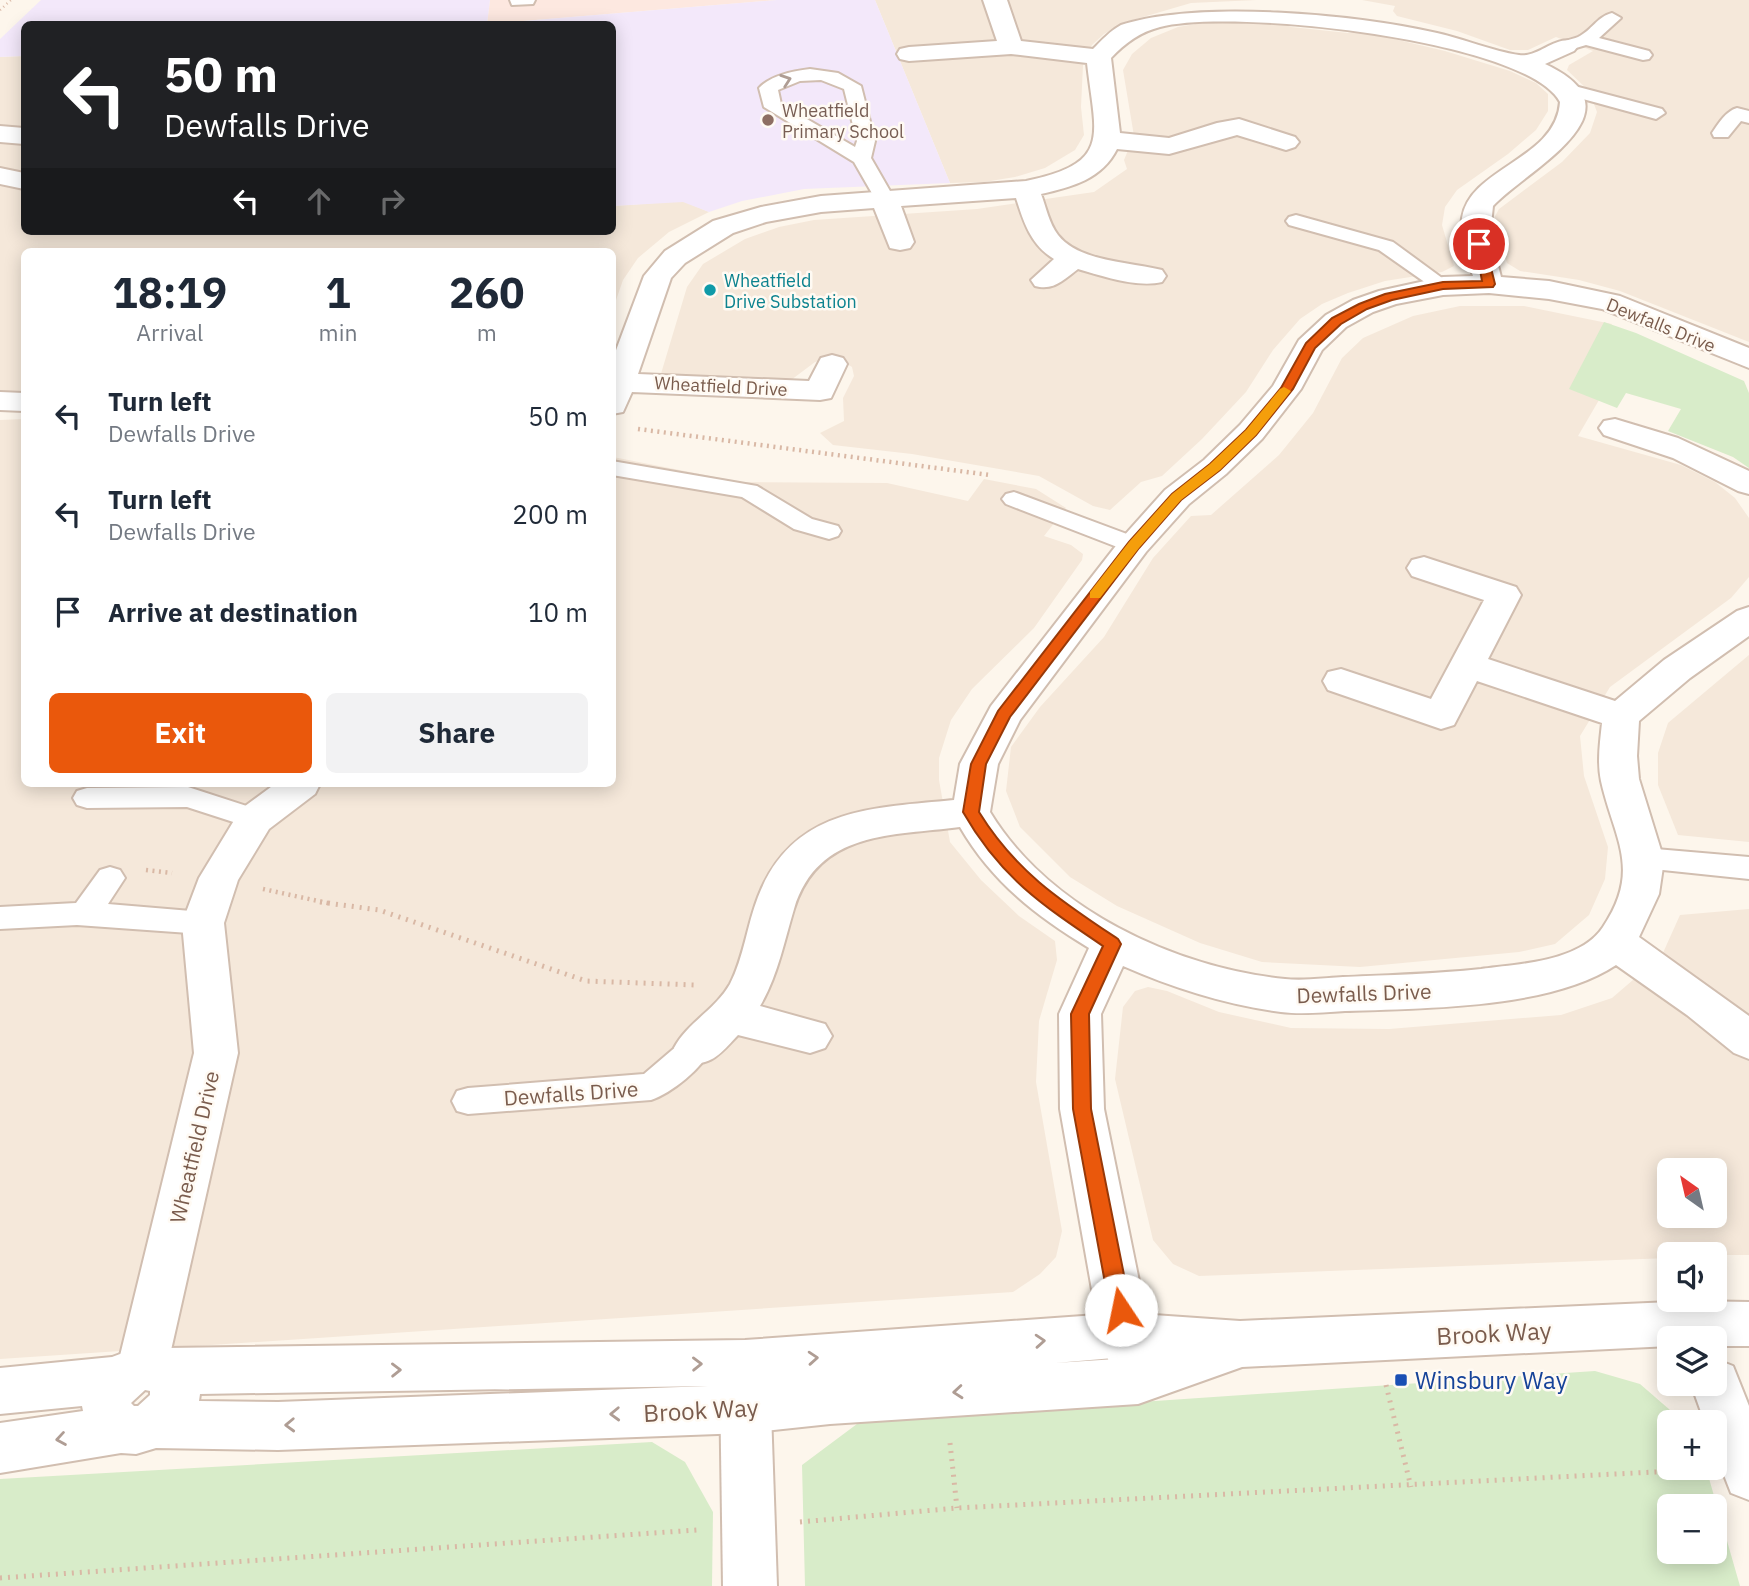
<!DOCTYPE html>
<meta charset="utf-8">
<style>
body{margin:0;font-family:"IBM Plex Sans",sans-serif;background:#f2f2f3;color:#1f2937;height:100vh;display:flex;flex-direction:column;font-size:26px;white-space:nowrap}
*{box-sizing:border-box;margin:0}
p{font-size:23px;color:#747a83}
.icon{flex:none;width:38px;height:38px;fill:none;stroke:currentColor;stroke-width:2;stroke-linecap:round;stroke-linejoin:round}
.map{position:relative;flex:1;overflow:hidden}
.details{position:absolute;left:21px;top:248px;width:595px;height:539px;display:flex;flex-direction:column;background:#fff;border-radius:10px;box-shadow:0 4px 18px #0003}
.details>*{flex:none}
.banner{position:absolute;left:21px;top:21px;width:595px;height:214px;border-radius:10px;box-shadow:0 4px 18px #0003;background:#202124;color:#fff;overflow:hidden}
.needle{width:46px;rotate:326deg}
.controls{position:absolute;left:1657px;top:1158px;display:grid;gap:14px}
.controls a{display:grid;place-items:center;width:70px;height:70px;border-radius:10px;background:#fff;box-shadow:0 4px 18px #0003;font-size:35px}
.pin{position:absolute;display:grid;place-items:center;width:60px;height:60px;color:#fff;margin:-30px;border:4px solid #fff;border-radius:50%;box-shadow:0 2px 7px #0007}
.me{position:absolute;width:77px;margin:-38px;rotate:349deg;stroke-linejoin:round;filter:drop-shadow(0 0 5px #0008)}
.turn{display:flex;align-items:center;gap:24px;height:147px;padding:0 28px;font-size:32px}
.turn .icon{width:91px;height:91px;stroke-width:2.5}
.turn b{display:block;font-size:49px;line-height:60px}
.lanes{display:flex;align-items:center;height:66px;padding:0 28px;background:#0003;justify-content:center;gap:35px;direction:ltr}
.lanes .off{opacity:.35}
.eta{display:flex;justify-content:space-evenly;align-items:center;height:119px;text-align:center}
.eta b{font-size:42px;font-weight:800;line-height:49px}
.cta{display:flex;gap:14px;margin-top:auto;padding:14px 28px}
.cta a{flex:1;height:80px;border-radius:10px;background:#ea580c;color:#fff;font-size:28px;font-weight:800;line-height:80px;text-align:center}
.cta a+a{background:#f2f2f3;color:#1f2937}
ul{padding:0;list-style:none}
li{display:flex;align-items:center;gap:21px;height:98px;padding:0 28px}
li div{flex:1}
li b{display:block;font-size:26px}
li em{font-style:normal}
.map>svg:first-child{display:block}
.residential{fill:#f5e8da;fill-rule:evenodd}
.commercial{fill:#fde8e0}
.education{fill:#f3e8fa}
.green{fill:#d8ecc9;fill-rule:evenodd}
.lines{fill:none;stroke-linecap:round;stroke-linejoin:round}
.service-casing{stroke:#d1beb0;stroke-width:4}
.minor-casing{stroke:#d1beb0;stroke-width:4}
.tertiary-casing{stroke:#d1beb0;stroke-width:4}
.path-far2{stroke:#d9b8a5;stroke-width:2.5;stroke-dasharray:1 3.5;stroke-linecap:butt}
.path-far1{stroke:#d9b8a5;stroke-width:4.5;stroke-dasharray:2 4.5;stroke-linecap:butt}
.path{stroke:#d9b8a5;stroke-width:5;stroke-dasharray:2 6;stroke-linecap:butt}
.service{fill:#fff;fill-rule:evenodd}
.minor{fill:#fff;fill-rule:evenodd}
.tertiary{fill:#fff;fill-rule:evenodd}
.oneway{stroke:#af9d94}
.route{fill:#ea580c;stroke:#983908;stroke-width:2}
.slow{fill:#f59e0b}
.education-dot{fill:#8d6e63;stroke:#fffaf3;stroke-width:2.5}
.culture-dot{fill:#0f9aa8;stroke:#fffaf3;stroke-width:2.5}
.transit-dot{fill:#1a4fb4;stroke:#fffaf3;stroke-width:2.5}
.labels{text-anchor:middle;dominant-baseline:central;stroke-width:5;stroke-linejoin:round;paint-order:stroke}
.far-education-label{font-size:18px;fill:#785e54;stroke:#fffaf3;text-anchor:start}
.far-culture-label{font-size:18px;fill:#0d838f;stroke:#fffaf3;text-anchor:start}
.far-street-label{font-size:18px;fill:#7a5c4d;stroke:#fffaf3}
.street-label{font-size:21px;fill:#7a5c4d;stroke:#fffaf3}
.near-street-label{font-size:24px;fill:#7a5c4d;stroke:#fffaf3}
.near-transit-label{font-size:24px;fill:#164399;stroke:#fffaf3;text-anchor:start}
</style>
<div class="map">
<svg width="1749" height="1586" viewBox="0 0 1749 1586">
<rect width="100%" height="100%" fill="#fdf6ec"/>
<g class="residential">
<path d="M875 0H1257L1191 3 1126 22 1104 34 1092 45 1083 65 1081 107 1084 135 1075 150 1045 168 1015 177 984 182 950 183Z"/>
<path d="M1362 0H1749V342L1620 291 1579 280 1520 271 1507 263 1493 220 1499 209 1562 162 1590 133 1597 112 1589 91 1567 70 1569 65 1593 51 1556 37 1528 50H1510L1457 31 1397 16 1393 11 1395 6Z"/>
<path d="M1274 21 1291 27 1348 33 1360 31 1445 51 1510 71 1536 83 1548 94V111L1536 130 1508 154 1457 190 1445 207 1442 225 1454 266 1442 272 1385 281 1348 293 1322 304 1300 319 1273 350 1246 392 1202 439 1162 476 1141 482 1110 510 1093 506 1039 476 912 454 833 445 820 433 844 421 843 398 854 376 852 367 842 361 827 359 815 362 791 380 777 382 660 377 687 287 703 264 745 239 779 227 814 220 977 209 1094 192 1127 169 1124 160 1134 136 1123 70 1132 54 1151 38 1178 27 1207 22Z"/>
<path d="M24 56V231H612L613 206 683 201 709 212 669 232 638 258 623 280 613 309 612 252H24V396L0 395V57Z"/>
<path d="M1460 306H1524L1612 324 1575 389 1599 400 1578 436 1681 465 1715 482 1735 498 1749 518V577L1731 598 1610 687 1580 736 1584 776 1608 847 1605 879 1589 915 1555 944 1519 952 1360 967 1262 962 1200 943 1117 906 1070 877 1020 827 1006 791 1011 747 1040 707 1104 637 1153 558 1191 516 1211 515 1279 455 1313 413 1342 358 1363 338 1413 316Z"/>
<path d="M24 419V784H612L613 457 741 482 887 483 968 501 984 479 1036 489 1066 508 1044 536 1071 545 1083 554 1082 560 1034 628 972 689 951 720 939 758V780L950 842 981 880 1019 916 1055 941 1057 960 1039 1021 1036 1082 1062 1231 1056 1257 1040 1274 1013 1292 0 1359V420Z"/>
<path d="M1749 655V842L1678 835 1658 785V753L1668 723Z"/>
<path d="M1749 909V1255H1670L1669 1258 1199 1276 1173 1264 1153 1240 1115 1079 1123 1007 1135 991 1148 987 1167 991 1219 1012 1291 1028 1389 1029 1561 1015 1612 998 1662 955 1680 915ZM1670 1171H1715V1216H1670Z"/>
</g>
<path class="commercial" d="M490 0H777L487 24Z"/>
<path class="education" d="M41 0H490L487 24 777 0H875L950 183 804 189 742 201 709 212 683 202 613 206 612 24H24V56L0 57V39Z"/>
<g class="green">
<path d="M1604 322 1636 333 1744 381 1749 393V468L1733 457 1668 431 1681 409 1626 393 1617 408 1569 389Z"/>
<path d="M1595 1371 1640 1384 1685 1423H1670V1468H1706L1740 1586H805L802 1465 861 1421ZM1670 1507H1715V1552H1670Z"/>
<path d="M652 1442 685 1462 713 1512 712 1586H0V1479Z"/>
</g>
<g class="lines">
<defs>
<g id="service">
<path d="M510 0H535L533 4 512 5Z"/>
<path d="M1612 13 1621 18 1599 38 1649 51 1652 55 1649 59 1643 60 1586 45 1566 51 1557 46C1563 40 1571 40 1578 37 1591 31 1598 16 1612 13Z"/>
<path d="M810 69 838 73 861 86 875 141 871 158 894 198 891 202H877L854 162 764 107 759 88C771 75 794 71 810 69ZM821 80 844 89 857 141 855 147 781 104 778 90 800 81Z"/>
<path d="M1567 84 1662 109 1665 113 1656 119 1561 93 1558 89Z"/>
<path d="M1737 108 1749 111V123L1741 121 1728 137H1714L1712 133C1718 124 1726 111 1737 108Z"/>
<path d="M1296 215 1393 242 1453 286 1450 290H1436L1379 250 1289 225 1286 221 1289 217Z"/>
<path d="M612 461 757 486 812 519 838 526 841 531 838 536 829 539 794 529 742 497 612 475Z"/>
<path d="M1014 492 1143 540 1146 545 1143 550 1134 553 1125 550 1006 504 1002 499 1006 494Z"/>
<path d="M188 787 265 812 269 819 265 826 255 829 187 807 87 808 77 805 73 798 77 791 87 788Z"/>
<path d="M1644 848 1749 857V879L1634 867 1630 859 1634 851Z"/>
<path d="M110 867 120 870 125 878 108 904 203 912 214 915 218 923 214 931 203 934 77 925 0 929V907L76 903 100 870Z"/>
<path d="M696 1035 707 1039 712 1048C702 1068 672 1093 651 1100L468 1114 457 1111 452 1101 457 1091 468 1088 644 1074 685 1039Z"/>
</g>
<g id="minor">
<path d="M983 0H1007L1021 41 1093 49C1102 40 1110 31 1121 25 1198 0 1356 14 1437 33 1464 39 1492 51 1519 55 1538 58 1554 36 1574 41L1578 46 1574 51 1545 64C1647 111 1529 168 1493 206L1490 234 1501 277 1549 281 1620 296 1749 348V368L1602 309 1549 299 1489 293 1443 295 1396 304 1373 312 1346 327 1322 350 1301 389 1262 439 1226 474 1189 504 1146 552 1020 720 998 764 990 812C1049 909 1175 968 1285 979 1304 981 1324 978 1343 977 1389 975 1435 974 1481 969 1518 964 1580 962 1603 927 1642 869 1614 839 1601 781 1597 762 1600 742 1602 723L1477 681 1454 725 1441 729 1328 690 1323 681 1328 672 1341 669 1431 699 1484 600 1412 576 1407 568 1412 560 1424 557 1516 587 1521 595 1488 659 1615 701 1664 660 1737 611 1749 607V636L1690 678 1639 721 1637 756 1639 779 1664 860 1659 894 1639 937 1749 1016V1059L1734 1053 1687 1015 1616 965C1550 1009 1424 1008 1345 1011 1324 1012 1303 1015 1281 1012 1227 1005 1173 988 1123 966L1101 1014 1104 1109 1150 1335 1158 1364 1151 1380 1133 1387 1115 1380 1100 1335 1060 1109 1059 1014 1089 948C1036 916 992 882 960 827 893 836 818 830 794 909 784 942 778 975 760 1006L825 1024 832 1036 825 1048 810 1053 738 1035C720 1054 709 1070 681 1060L674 1048C687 1023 716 1009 730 984 744 957 747 925 758 897 792 808 871 808 954 800L960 764 991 706 1122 538 1165 490 1204 460 1240 425 1273 386 1299 340 1326 315 1353 300 1379 291 1443 277 1473 276C1467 258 1459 237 1462 218 1470 167 1556 160 1560 102 1526 39 1229 8 1160 27 1140 32 1125 43 1111 58L1120 133 1169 138 1217 123 1239 119 1295 137 1299 142 1295 147 1286 150 1237 135 1169 154 1117 149C1102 179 1072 187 1041 194 1046 207 1049 224 1058 235 1079 262 1131 262 1162 270L1166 276 1162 282C1137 288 1102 276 1078 269 1063 280 1054 291 1035 286L1031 280 1054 259C1031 245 1024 223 1016 198L901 206 914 242 910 248 900 250 890 248 874 208 821 212 766 222 733 233 685 263 671 278 638 374 809 381 821 358 832 355 843 358 847 364 831 398 820 400 632 392 623 412 612 414V361L644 276 665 251 713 221 761 207 821 196 1026 181C1113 163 1095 136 1087 63L1011 54 909 61 900 59 897 54 900 49 909 47 997 41Z"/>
<path d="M0 126 24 128V144L0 142Z"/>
<path d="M0 168 24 173V189L0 184Z"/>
<path d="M0 392 24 393V411L0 410Z"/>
<path d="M1615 419 1678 438 1749 471V494L1738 491 1673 458 1604 435 1599 428 1604 421Z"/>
<path d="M275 784H320L315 794 269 829 238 880 224 923 238 1053 167 1368 160 1384 142 1391 124 1384 117 1368 194 1053 182 923 199 878 241 809Z"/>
<path d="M745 1359 763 1366 770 1382 777 1586H723L720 1382 727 1366Z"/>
<path d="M1715 1359 1733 1366 1749 1406V1500L1731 1493 1715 1452V1423H1705L1691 1384H1715Z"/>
</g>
<path id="tertiary" d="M1693 1301 1749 1302V1346H1715V1339H1670V1346L1242 1367 1138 1404 830 1424 745 1433 278 1450 156 1448 136 1454 121 1453 0 1473V1423L83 1411 82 1406 0 1414V1368L112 1357 147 1344 167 1348 745 1340 1125 1313 1240 1321ZM1125 1357 1132 1358 1055 1363ZM708 1386 278 1402 199 1401 200 1394ZM145 1390 150 1391V1395L138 1406H134L131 1403Z"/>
</defs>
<use href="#service" class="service-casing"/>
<use href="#minor" class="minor-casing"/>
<use href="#tertiary" class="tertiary-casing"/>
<path class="path-far2" d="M0 10 11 0"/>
<g class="path-far1">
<path d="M638 429 990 475"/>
<path d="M146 870 172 873"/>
<path d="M263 889 332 904"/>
</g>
<g class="path">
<path d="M320 902 379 910 586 981 695 985"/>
<path d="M1386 1385 1411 1487"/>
<path d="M950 1443 957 1508"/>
<path d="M800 1522 957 1508 1693 1470"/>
<path d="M0 1578 697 1530"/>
</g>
<use href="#service" class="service"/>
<use href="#minor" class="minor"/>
<use href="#tertiary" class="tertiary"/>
</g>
<defs><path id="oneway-chevron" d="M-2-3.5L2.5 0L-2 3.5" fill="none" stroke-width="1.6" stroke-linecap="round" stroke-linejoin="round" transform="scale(1.75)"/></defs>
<g class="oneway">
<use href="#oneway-chevron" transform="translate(786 80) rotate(-19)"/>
<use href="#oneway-chevron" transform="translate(1040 1341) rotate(-4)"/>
<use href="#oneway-chevron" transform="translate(813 1358) rotate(-4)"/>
<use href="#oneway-chevron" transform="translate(697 1364) rotate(-1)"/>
<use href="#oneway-chevron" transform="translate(396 1370) rotate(-1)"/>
<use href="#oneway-chevron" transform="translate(958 1392) rotate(175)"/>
<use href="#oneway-chevron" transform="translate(615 1414) rotate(178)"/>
<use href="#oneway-chevron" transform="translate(290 1425) rotate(178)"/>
<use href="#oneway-chevron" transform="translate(61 1439) rotate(171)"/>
</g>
<path class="route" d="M1475 241 1485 244 1495 284 1493 287 1443 289 1392 300 1367 309 1341 324 1315 348 1293 389 1256 435 1220 470 1181 500 1139 548 1010 717 986 764 979 812C1016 872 1061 901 1118 939L1121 944 1089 1014 1091 1109 1131 1310 1128 1317 1121 1319 1113 1317 1110 1310 1073 1109 1071 1014 1103 946C1042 905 1000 877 963 812L971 764 998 711 1129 542 1172 494 1210 464 1246 430 1281 388 1306 343 1332 318 1359 304 1385 294 1443 282 1482 281Z"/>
<path class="slow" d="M1284 387 1291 391 1256 435 1220 470 1181 500 1139 548 1100 598H1090V592L1129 542 1172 494 1210 464 1246 430 1280 389Z"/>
<circle class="education-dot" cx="768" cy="120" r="7"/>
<circle class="culture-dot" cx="710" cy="290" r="7"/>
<rect class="transit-dot" x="1394" y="1373" width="14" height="14" rx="3.5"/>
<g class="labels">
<g class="far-education-label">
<text x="782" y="110">Wheatfield<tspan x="782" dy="21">Primary School</tspan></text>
</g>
<g class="far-culture-label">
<text x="724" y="280">Wheatfield<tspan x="724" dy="21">Drive Substation</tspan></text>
</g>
<g class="far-street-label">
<text transform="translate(1661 325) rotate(22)">Dewfalls Drive</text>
<text transform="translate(721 386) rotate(3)">Wheatfield Drive</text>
</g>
<g class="street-label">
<text transform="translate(1364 993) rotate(-2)">Dewfalls Drive</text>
<text transform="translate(571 1093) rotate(-4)">Dewfalls Drive</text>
<text transform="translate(194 1147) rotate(-77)">Wheatfield Drive</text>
</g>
<g class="near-street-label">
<text transform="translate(1494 1333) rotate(-3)">Brook Way</text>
<text transform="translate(701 1410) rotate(-3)">Brook Way</text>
</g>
<g class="near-transit-label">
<text x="1415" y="1380">Winsbury Way</text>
</g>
</g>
</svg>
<div class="controls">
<a><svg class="needle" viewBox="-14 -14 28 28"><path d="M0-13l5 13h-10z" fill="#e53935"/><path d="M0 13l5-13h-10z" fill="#747a83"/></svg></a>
<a><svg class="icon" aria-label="sound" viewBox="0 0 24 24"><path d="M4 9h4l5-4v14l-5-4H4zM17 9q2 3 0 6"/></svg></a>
<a><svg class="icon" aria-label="layers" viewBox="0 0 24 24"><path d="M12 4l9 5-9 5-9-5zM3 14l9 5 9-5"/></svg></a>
<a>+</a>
<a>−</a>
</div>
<div class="pin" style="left:1479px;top:244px;background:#d93025"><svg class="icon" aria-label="arrive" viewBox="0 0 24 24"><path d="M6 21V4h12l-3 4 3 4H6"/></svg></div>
<svg class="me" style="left:1121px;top:1310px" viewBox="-20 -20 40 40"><circle r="19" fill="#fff"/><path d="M0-13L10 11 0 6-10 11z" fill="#ea580c"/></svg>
<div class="banner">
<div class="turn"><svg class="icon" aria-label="left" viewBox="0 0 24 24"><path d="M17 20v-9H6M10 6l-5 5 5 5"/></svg><div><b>50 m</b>Dewfalls Drive</div></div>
<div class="lanes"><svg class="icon" aria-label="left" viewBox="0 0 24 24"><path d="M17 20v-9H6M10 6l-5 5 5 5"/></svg><svg class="icon off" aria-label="ahead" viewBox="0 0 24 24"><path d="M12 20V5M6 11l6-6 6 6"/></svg><svg class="icon off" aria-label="right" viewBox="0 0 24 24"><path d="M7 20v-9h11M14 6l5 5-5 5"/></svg></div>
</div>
<section class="details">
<div class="eta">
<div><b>18:19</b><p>Arrival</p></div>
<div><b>1</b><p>min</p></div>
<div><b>260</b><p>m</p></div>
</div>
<ul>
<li><svg class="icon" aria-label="left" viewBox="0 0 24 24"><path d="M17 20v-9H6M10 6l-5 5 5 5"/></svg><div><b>Turn left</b><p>Dewfalls Drive</p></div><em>50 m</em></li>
<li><svg class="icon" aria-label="left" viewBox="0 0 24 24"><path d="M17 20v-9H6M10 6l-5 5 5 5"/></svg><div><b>Turn left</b><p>Dewfalls Drive</p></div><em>200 m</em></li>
<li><svg class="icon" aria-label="arrive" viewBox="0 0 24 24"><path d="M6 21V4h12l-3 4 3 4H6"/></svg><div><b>Arrive at destination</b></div><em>10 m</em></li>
</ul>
<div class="cta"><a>Exit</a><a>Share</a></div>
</section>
</div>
